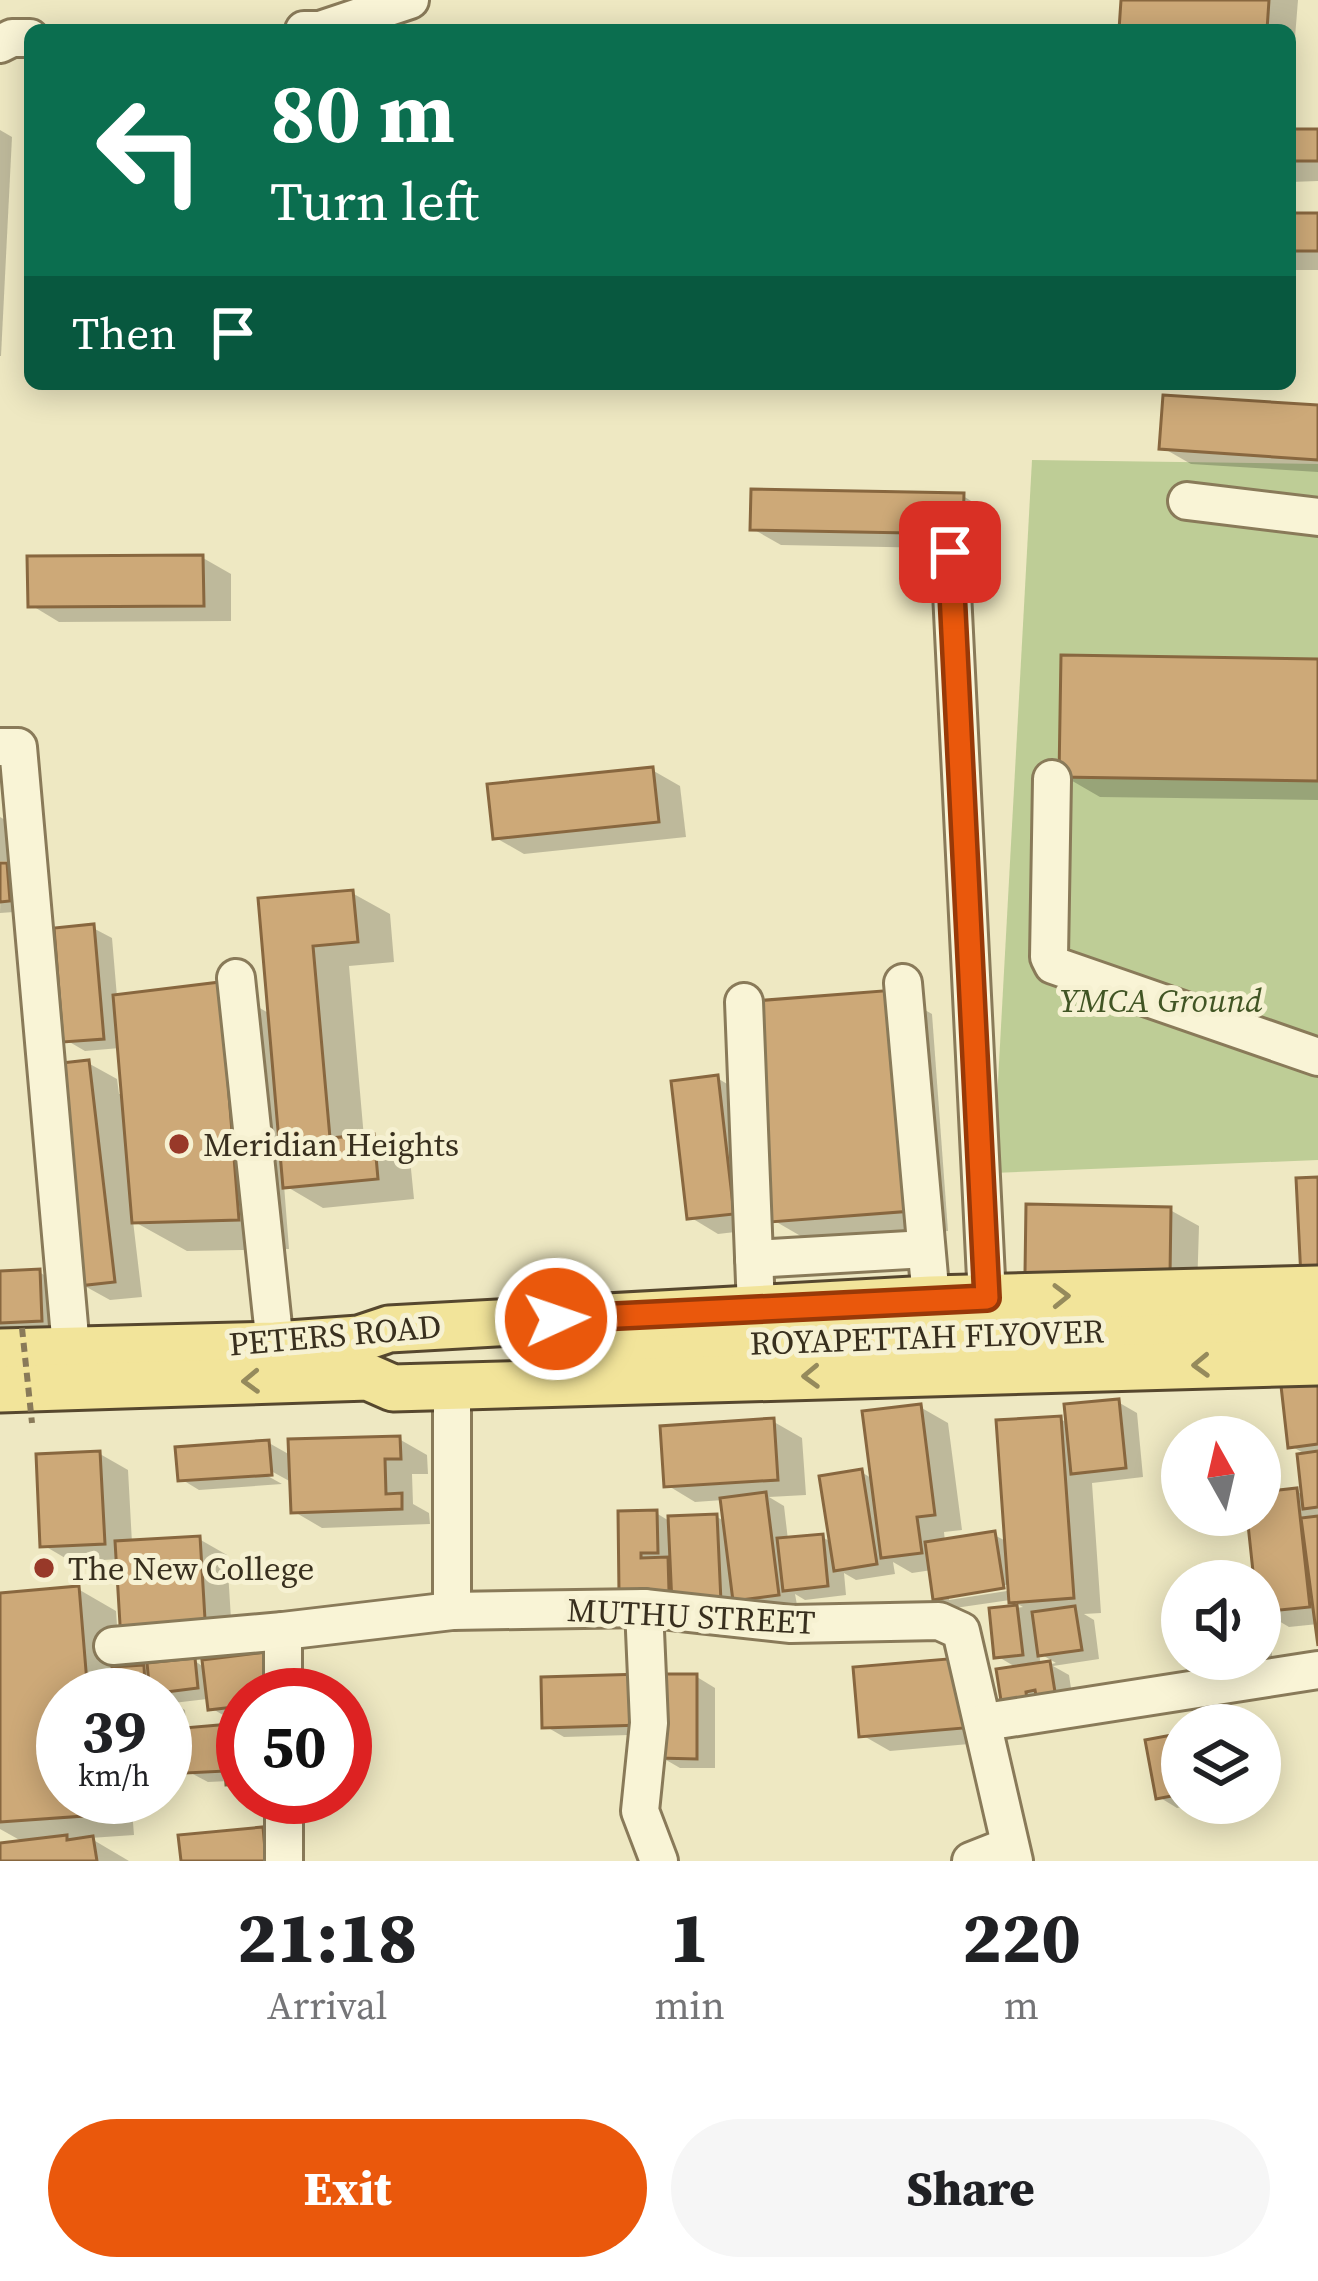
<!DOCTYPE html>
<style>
body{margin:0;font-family:"Source Serif 4",serif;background:#f6f6f6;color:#202124;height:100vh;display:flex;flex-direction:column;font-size:45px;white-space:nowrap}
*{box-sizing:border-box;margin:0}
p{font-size:39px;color:#757577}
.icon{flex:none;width:66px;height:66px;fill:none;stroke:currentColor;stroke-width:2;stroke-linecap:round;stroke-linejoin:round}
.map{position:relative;height:1861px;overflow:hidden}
.sheet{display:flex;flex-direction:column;background:#fff;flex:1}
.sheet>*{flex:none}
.hud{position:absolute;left:24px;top:24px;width:1272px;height:366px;border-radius:18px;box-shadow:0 6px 30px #0003;background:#0b6e4f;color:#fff;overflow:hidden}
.needle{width:78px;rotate:352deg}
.controls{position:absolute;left:1161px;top:1416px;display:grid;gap:24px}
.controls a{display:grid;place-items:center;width:120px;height:120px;border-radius:50%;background:#fff;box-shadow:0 6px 30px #0003;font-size:60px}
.speed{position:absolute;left:36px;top:1668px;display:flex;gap:24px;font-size:60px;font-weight:700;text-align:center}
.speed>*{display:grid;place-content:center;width:156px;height:156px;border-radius:50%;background:#fff;box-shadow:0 6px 30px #0003;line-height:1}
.speed small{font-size:30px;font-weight:400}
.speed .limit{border:18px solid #d22;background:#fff;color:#111}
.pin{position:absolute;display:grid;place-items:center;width:102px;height:102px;color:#fff;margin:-51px;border-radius:24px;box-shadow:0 6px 18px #0006}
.me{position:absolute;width:132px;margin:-66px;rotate:87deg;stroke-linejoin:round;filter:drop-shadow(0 0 9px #0008)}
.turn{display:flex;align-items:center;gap:42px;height:252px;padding:0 48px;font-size:54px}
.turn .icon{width:156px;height:156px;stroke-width:2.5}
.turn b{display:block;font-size:84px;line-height:102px}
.then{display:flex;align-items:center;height:114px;padding:0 48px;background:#0003;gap:24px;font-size:45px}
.eta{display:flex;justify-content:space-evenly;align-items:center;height:204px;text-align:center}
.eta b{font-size:72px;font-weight:800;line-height:84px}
.primary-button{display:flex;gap:24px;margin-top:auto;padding:24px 48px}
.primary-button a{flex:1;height:138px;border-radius:72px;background:#ea580c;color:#fff;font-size:48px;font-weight:800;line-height:138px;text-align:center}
.primary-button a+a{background:#f6f6f6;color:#202124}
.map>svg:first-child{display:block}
.green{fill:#becd96}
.shadow{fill:#0003;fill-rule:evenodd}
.building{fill:#cda978;stroke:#88673f;stroke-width:3}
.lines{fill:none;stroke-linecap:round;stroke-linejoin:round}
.minor-casing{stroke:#897a59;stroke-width:42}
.major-casing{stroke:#56472e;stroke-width:51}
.minor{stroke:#f9f4d6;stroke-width:36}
.major{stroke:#f2e49a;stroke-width:45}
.path-bridge{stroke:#897a59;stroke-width:6;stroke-dasharray:9 6;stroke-linecap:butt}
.oneway{stroke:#958a5c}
.route-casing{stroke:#983908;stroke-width:30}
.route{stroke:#ea580c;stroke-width:21}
.poi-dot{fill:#983929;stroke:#f6f1d2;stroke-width:4.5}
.labels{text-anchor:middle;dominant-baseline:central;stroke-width:10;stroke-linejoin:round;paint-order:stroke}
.park-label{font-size:33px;font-style:italic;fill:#415524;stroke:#f6f1d2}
.poi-label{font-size:33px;fill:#382f1e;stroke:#f6f1d2;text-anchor:start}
.street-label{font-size:33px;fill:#382f1e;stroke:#f6f1d2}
</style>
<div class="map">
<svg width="1318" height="1861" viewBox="0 0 1318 1861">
<rect width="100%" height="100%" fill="#eee8c2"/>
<path class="green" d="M1032 460 1318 464V1160L993 1173Z"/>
<g class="shadow">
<path d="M1124 0H1298L1293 63 1290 30H1122Z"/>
<path d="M0 130 12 137 1 356H0Z"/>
<path d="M1290 132H1318V181L1290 182Z"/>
<rect x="1290" y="216" width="28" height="54"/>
<path d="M1318 408V472L1191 464 1163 448Z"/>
<path d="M963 496 991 513 990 549 781 545 753 529Z"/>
<path d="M203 558 231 574V621L59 622 31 605Z"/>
<path d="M1318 662V800L1100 797 1062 775Z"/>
<path d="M652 770 680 786 686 837 524 854 496 838Z"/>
<path d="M0 817 16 826 19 861H0Z"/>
<path d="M1 862 25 877 28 911 0 913Z"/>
<path d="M352 893 390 914 394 962 349 966 364 1138 373 1137 410 1159 414 1199 323 1208 284 1185 289 1249 187 1251 133 1221 142 1297 110 1300 81 1284 88 1063 117 1079 119 1094H124L120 1048 85 1051 66 1040 93 928 112 938 117 997 219 985 272 1015 262 901Z"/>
<path d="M895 993 932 1014 948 1231 811 1242 773 1220Z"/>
<path d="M717 1078 746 1095 761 1229 718 1234 690 1217Z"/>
<path d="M1170 1210 1199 1226 1197 1290 1056 1288 1028 1271Z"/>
<path d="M39 1272 76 1294 78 1341 0 1344V1274Z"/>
<path d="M1318 1376V1624L1289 1627 1267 1614 1275 1679 1226 1672 1224 1659H1260V1581L1250 1515H1260V1495L1296 1491 1305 1496 1307 1455 1291 1446Z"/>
<path d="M1118 1402 1137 1413 1143 1477 1092 1483 1101 1613 1084 1614 1094 1620 1099 1659 1053 1666 1069 1675 1074 1708 1025 1722 1019 1669 997 1656 992 1611 1023 1607 1010 1600 955 1608 936 1598 932 1570 912 1573 893 1562 895 1574 856 1580 844 1573 846 1595 805 1600 795 1594 797 1605 755 1610 622 1590 656 1513 671 1522 717 1517 726 1522 723 1500 695 1502 667 1485 774 1422 802 1438 806 1495 769 1497 784 1506 788 1540 822 1537 833 1543 861 1472 873 1479 920 1407 948 1423 962 1530 944 1532 945 1542 994 1535 1008 1542 1060 1419 1068 1423ZM1018 1583 1019 1589 949 1600V1594ZM1039 1653 1056 1663 1041 1666Z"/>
<path d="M399 1439 427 1455 428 1474H412L413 1504 429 1513 430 1524 322 1528 293 1511V1483L260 1465 257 1470 282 1484 199 1490 181 1479 269 1443 292 1456Z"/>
<path d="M100 1454 128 1470 132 1543 199 1539 227 1555 233 1651 119 1559 72 1562 43 1545Z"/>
<path d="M78 1589 116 1611 120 1669 143 1668 151 1673 195 1661 243 1695V1717L230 1719 211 1708 207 1699 173 1703 185 1710 186 1722 165 1723V1695H156L127 1679 124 1684 144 1695H63V1797H131L134 1835 90 1838 129 1861H0V1846L25 1843 0 1829V1596Z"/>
<path d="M958 1661 992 1742 890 1751 862 1735Z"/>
<path d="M697 1677 715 1688V1768H680L661 1757V1734L564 1737 545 1726Z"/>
<path d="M243 1726V1791L229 1781 208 1782 189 1772Z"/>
<path d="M1176 1737 1182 1741V1803H1205L1177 1808 1159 1797Z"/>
</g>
<g class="building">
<path d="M1121 0H1269L1267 30H1119Z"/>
<rect x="1290" y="129" width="28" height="32"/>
<rect x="1290" y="213" width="28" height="38"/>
<path d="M1163 395 1318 405V460L1159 449Z"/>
<path d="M751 489 964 493 963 534 750 530Z"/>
<path d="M203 555 204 606 28 607 27 556Z"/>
<path d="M1061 655 1318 659V781L1059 777Z"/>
<path d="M653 767 659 822 493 839 487 784Z"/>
<path d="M0 863H7L10 901 0 902Z"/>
<path d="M353 890 358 942 313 946 330 1138 374 1134 378 1179 283 1188 258 898Z"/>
<path d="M94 924 104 1039 63 1042 54 928Z"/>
<path d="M220 982 239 1220 132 1223 113 995Z"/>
<path d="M895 990 912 1211 770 1222 754 1001Z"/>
<path d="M89 1060 115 1282 78 1286 52 1064Z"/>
<path d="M718 1075 734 1214 687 1219 671 1081Z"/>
<path d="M1318 1177V1277L1301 1278 1296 1178Z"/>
<path d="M1026 1204 1171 1207 1170 1276 1025 1273Z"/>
<path d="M40 1269 42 1321 0 1323V1271Z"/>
<path d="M1318 1373V1444L1288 1448 1280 1377Z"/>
<path d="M1119 1399 1126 1468 1071 1474 1064 1404Z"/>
<path d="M921 1404 935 1515 917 1517 922 1553 881 1558 862 1411Z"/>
<path d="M1061 1416 1074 1598 1009 1603 996 1420Z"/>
<path d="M774 1418 778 1480 664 1487 660 1426Z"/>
<path d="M400 1436 401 1459H385L386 1494 402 1493V1509L291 1513 288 1439Z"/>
<path d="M269 1440 272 1475 178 1481 175 1447Z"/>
<path d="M100 1451 105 1544 40 1547 36 1454Z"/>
<path d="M1318 1451V1507L1303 1509 1297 1454Z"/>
<path d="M862 1469 877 1564 834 1571 819 1476Z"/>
<path d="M1297 1488 1310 1607 1260 1612V1581H1254L1247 1515H1260V1492Z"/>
<path d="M766 1492 779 1595 733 1601 720 1498Z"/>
<path d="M657 1510 658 1553H641V1558L668 1557 669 1591 619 1592 618 1511Z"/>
<path d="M717 1514 721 1602 672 1604 668 1516Z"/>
<path d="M1318 1516V1646L1301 1518Z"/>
<path d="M995 1531 1004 1588 933 1600 925 1542Z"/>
<path d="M823 1534 828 1586 783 1591 777 1538Z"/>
<path d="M200 1536 206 1636 121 1641 115 1541Z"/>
<path d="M79 1586 88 1695H63V1797H96L98 1815 0 1822V1593Z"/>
<path d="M1017 1605 1023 1655 994 1658 989 1608Z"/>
<path d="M1075 1606 1082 1650 1038 1656 1032 1612Z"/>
<path d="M274 1651 278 1695H243V1706L208 1710 202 1660Z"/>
<path d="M195 1658 198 1688 150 1694 147 1663Z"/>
<path d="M959 1658 964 1728 859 1737 853 1667Z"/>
<path d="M1050 1661 1056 1698 1037 1701 1035 1690 1026 1692 1028 1709 1003 1713 996 1669Z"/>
<path d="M144 1665 145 1688 139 1689V1695H114L112 1667Z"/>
<path d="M642 1674 643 1725 542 1728 541 1677Z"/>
<path d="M659 1674H697V1759L658 1758Z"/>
<path d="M243 1723V1784L226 1785 225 1771 186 1773 183 1728Z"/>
<path d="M1177 1734 1182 1794 1156 1799 1145 1740Z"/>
<path d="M263 1827 266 1861H181L178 1835Z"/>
<path d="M67 1835V1840L93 1836 97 1861H0V1843Z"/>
</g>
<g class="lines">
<defs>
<g id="minor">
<path d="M304 30H320L410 0"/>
<path d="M0 44 12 38H30"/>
<path d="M1187 501 1318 517"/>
<path d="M950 552 987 1298"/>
<path d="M0 747H18L71 1348"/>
<path d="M1052 779 1049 957 1053 965 1318 1057"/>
<path d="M236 978 275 1345"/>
<path d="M903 983 931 1299"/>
<path d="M744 1002 756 1308"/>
<path d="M754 1259 926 1249"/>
<path d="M644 1608 649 1723 640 1811 659 1861"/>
<path d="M452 1611V1385"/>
<path d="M283 1631V1695"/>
<path d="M113 1646 283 1631 452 1611 644 1608 791 1624 939 1621 961 1631 1014 1861"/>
<path d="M985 1722 1318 1670"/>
<path d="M284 1797V1861"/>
<path d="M971 1861 1009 1846"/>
</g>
<g id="major">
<path d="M562 1351 1318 1321"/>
<path d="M0 1352 275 1345 359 1339 389 1329 931 1299 1318 1289"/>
<path d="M0 1389 368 1377 393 1388 1318 1362"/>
</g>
</defs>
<use href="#minor" class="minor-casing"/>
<use href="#major" class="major-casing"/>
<use href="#minor" class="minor"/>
<use href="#major" class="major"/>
<path class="path-bridge" d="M22 1328 32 1423"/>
</g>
<defs><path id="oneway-chevron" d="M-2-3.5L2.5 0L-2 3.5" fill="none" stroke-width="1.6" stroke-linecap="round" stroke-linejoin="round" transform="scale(3)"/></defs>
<g class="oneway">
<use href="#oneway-chevron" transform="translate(1061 1296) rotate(-1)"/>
<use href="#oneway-chevron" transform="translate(1201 1365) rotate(178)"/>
<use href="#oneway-chevron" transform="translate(811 1376) rotate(178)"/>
<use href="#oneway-chevron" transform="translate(251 1381) rotate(178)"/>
</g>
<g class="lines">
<defs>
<path id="route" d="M556 1319 987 1298 950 552"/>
</defs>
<use href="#route" class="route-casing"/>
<use href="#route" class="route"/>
</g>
<g class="poi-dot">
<circle cx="179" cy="1144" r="12"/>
<circle cx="44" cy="1568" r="12"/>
</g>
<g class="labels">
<g class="park-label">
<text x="1161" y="1000">YMCA Ground</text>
</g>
<g class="poi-label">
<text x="203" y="1144">Meridian Heights</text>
<text x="68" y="1568">The New College</text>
</g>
<g class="street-label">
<text transform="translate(335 1335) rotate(-5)">PETERS ROAD</text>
<text transform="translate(927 1337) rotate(-2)">ROYAPETTAH FLYOVER</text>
<text transform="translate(691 1616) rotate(3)">MUTHU STREET</text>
</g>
</g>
</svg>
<div class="controls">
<a><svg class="needle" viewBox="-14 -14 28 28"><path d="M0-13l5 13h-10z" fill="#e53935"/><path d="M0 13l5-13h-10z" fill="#757577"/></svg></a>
<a><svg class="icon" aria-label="sound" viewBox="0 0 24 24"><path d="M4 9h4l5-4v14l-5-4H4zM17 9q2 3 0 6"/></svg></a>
<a><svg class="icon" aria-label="layers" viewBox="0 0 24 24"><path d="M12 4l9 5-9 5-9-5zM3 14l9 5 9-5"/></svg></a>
</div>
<div class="speed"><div>39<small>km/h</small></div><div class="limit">50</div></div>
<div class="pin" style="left:950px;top:552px;background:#d93025"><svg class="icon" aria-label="arrive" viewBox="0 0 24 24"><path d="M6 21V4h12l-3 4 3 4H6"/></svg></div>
<svg class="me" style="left:556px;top:1319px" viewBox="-20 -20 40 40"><circle r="17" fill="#ea580c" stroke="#fff" stroke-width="3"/><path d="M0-11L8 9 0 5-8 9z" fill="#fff"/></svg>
<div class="hud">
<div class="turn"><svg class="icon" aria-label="left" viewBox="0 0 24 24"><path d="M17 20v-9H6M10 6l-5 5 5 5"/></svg><div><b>80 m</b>Turn left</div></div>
<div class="then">Then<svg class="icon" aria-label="arrive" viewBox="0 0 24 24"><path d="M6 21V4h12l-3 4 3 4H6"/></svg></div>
</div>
</div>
<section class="sheet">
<div class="eta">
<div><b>21:18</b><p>Arrival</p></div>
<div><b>1</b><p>min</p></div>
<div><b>220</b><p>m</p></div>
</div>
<div class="primary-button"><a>Exit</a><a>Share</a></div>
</section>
